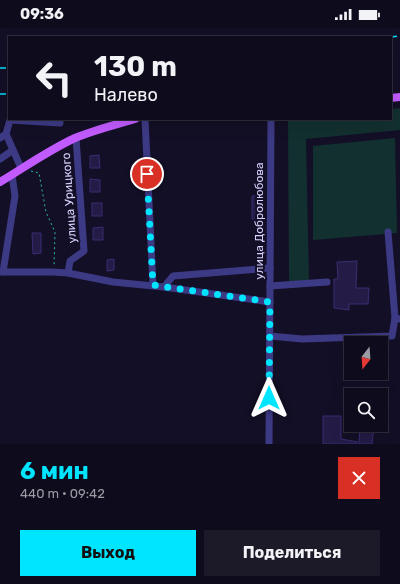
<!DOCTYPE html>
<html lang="ru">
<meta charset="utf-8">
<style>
body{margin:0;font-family:Rubik,sans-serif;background:#1c1929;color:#f1f3f6;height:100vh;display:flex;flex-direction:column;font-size:15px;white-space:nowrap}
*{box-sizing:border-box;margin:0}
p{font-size:13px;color:#9b9ba3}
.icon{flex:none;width:22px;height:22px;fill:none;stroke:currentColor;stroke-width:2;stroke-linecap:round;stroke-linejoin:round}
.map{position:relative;height:416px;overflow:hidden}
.sheet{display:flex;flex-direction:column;background:#0e0b1c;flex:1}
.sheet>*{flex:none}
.hud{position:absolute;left:8px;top:8px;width:384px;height:84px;border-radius:0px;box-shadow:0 4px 16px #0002,0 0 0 1px #2e2b3b;background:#0e0b1c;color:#f1f3f6;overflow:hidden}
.needle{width:26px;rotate:197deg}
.fabs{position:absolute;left:344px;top:308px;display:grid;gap:8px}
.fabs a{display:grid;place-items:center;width:44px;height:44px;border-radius:0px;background:#0e0b1c;box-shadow:0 4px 16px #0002,0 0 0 1px #2e2b3b;font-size:20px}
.pin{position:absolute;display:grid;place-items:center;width:34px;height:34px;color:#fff;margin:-17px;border:2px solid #fff;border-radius:50%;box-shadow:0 1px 4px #0007}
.me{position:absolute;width:44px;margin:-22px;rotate:0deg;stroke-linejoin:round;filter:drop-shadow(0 0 3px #0008)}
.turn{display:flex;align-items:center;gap:14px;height:84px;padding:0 20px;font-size:18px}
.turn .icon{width:52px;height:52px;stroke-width:2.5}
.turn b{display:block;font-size:28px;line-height:34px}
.round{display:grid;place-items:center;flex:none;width:42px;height:42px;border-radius:0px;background:#1c1929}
.overview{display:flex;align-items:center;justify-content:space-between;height:68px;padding:0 20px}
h1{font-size:24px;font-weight:700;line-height:30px;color:#00e5ff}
.action{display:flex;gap:8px;margin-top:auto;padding:8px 20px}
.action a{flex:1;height:46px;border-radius:0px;background:#00e5ff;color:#111;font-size:16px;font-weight:700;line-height:46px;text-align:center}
.action a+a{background:#1c1929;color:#f1f3f6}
.status{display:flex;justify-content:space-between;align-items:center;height:28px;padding:0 20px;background:#0e0b1c;direction:ltr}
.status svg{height:11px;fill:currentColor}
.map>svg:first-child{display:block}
.green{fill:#12302f}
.building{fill:#241b47;stroke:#3b2d73}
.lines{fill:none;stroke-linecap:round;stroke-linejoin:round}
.path{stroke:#2fb8b0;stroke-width:1;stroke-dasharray:2 3;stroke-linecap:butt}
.minor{stroke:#3d3a85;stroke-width:7}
.major{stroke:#c25bff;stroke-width:8}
.rail{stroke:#00e5ff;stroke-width:1.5;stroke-dasharray:6 5;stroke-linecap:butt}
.route{stroke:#00e5ff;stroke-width:7;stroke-dasharray:0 12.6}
.labels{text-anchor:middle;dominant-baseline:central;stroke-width:4;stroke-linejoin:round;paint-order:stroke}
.street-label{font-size:12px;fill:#d9d4ff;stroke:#130f26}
</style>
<div class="status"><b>09:36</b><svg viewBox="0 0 49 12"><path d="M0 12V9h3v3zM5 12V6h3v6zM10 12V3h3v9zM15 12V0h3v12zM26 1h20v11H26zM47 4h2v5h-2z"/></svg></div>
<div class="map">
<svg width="400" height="416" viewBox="0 0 400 416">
<rect width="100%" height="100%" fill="#130f26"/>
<g class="green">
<path d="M400 80V102L306 111 309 253H289L288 91H391V81Z"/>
<path d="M395 110 397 205 313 212V118Z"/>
</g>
<g class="building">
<path d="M99 127 100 140H90V128Z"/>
<path d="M90 151 100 152V164H90Z"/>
<path d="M252 168H262L261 191H252Z"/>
<rect x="92" y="175" width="10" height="13"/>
<path d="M103 199V212H93V200Z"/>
<path d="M32 205H41V225L33 226Z"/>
<path d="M114 231V242L107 243V232Z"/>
<path d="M357 233 356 260H369L368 276H349V282L334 280V251H338L337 234Z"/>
<path d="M323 388H341V411L358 414 357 416H323Z"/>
<path d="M360 397H374L372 416H359Z"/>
</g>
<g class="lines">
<path class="path" d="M31 143 39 145 46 184 55 204 54 239"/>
<g class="minor">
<path d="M145 91 153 257"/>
<path d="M6 106 21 140"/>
<path d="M0 110 6 106 10 92 60 95"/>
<path d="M0 131 13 122"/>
<path d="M388 204 395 290"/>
<path d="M0 244H53L68 245 113 254 164 259 173 248 270 240"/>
<path d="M3 244 15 168 12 147"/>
<path d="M68 245 70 233 84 223 76 110"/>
<path d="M270 258 327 254"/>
<path d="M164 259 270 274"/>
<path d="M270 308 302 311 392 308 395 290 400 291"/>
<path d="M269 416 271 91"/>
</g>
<g class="major">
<path d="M391 70 400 69"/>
<path d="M0 154C25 139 49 122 75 110 94 102 115 97 135 91"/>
</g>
<g class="rail">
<path d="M391 9 400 8"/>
<path d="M0 40H9"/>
<path d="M0 66H9"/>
</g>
</g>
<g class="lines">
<path class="route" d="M147 146 153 257 270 274 269 370"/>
</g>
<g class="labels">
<g class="street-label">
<text transform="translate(69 170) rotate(-94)">улица Урицкого</text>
<text transform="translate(259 193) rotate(-90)">улица Добролюбова</text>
</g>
</g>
</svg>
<div class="fabs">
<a><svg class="needle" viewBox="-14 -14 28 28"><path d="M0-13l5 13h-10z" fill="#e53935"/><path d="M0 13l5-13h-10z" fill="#9b9ba3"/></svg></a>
<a><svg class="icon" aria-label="search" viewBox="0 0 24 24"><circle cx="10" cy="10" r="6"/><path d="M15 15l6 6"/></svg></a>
</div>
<div class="pin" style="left:147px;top:146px;background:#d93025"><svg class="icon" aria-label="arrive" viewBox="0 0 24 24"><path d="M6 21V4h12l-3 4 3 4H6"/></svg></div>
<svg class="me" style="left:269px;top:370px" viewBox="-20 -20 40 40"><path d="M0-17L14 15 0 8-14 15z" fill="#00e5ff" stroke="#fff" stroke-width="4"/></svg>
<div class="hud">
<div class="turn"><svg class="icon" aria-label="left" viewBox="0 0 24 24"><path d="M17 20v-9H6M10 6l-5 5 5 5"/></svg><div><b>130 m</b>Налево</div></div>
</div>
</div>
<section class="sheet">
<div class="overview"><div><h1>6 мин</h1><p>440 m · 09:42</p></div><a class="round" style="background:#d93025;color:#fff"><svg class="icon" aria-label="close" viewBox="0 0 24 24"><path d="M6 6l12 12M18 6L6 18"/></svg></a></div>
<div class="action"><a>Выход</a><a>Поделиться</a></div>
</section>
